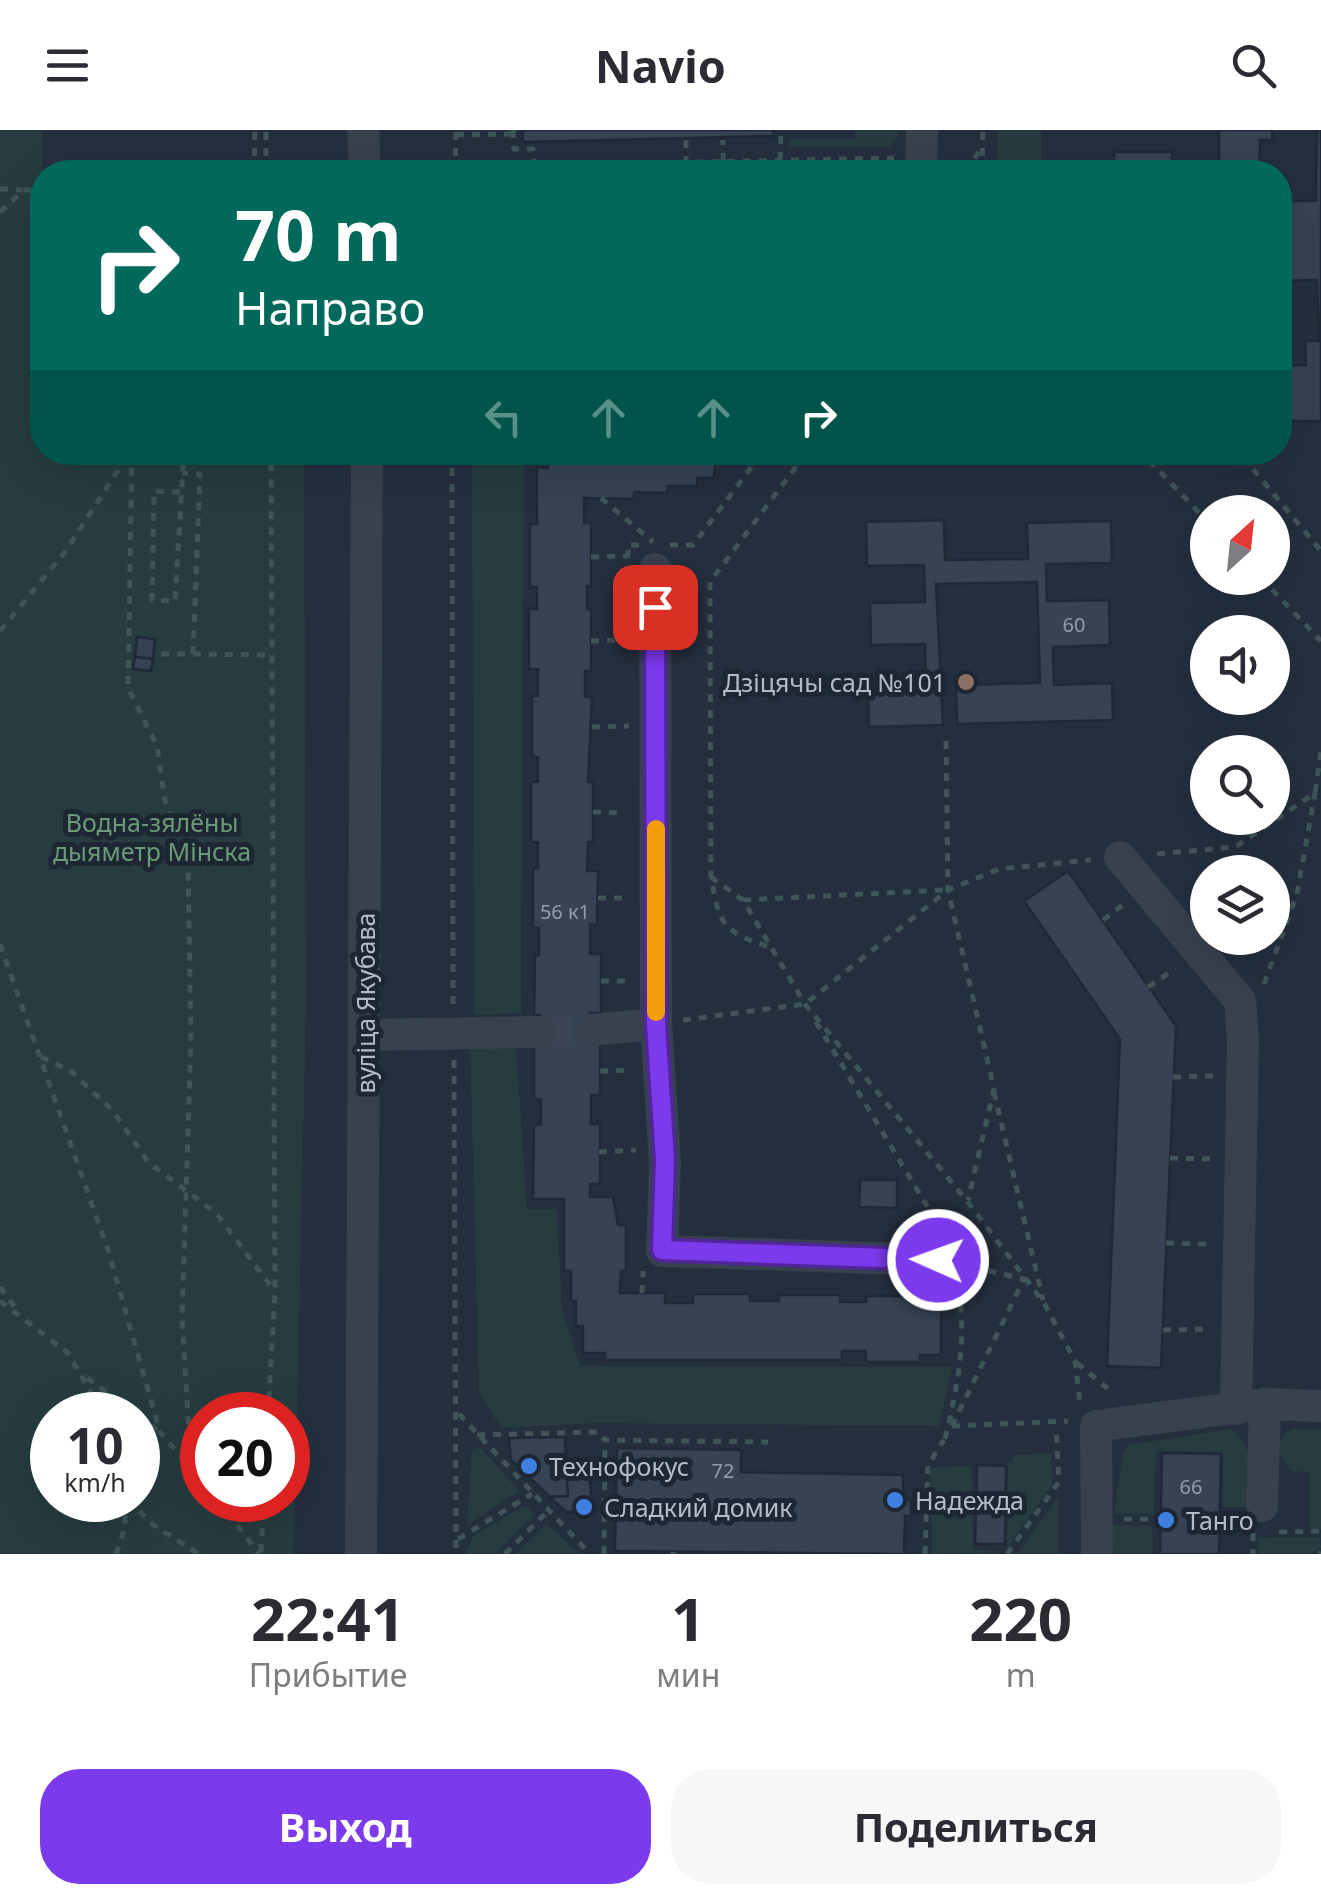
<!DOCTYPE html>
<html lang="ru">
<meta charset="utf-8">
<style>
body{margin:0;font-family:"Noto Sans",sans-serif;background:#f7f7f7;color:#2b2b33;height:100vh;display:flex;flex-direction:column;font-size:38px;white-space:nowrap}
*{box-sizing:border-box;margin:0}
p{font-size:32px;color:#7c7c81}
.icon{flex:none;width:55px;height:55px;fill:none;stroke:currentColor;stroke-width:2;stroke-linecap:round;stroke-linejoin:round}
.map{position:relative;height:1424px;overflow:hidden}
.panel{display:flex;flex-direction:column;background:#fff;flex:1}
.panel>*{flex:none}
.top-card{position:absolute;left:30px;top:30px;width:1262px;height:305px;border-radius:40px;box-shadow:0 10px 40px #0002;background:#00695c;color:#fff;overflow:hidden}
.needle{width:65px;rotate:27deg}
.fabs{position:absolute;left:1190px;top:365px;display:grid;gap:20px}
.fabs a{display:grid;place-items:center;width:100px;height:100px;border-radius:50%;background:#fff;box-shadow:0 10px 40px #0002;font-size:50px}
.speed{position:absolute;left:30px;top:1262px;display:flex;gap:20px;font-size:50px;font-weight:700;text-align:center}
.speed>*{display:grid;place-content:center;width:130px;height:130px;border-radius:50%;background:#fff;box-shadow:0 10px 40px #0002;line-height:1}
.speed small{font-size:25px;font-weight:400}
.speed .limit{border:15px solid #d22;background:#fff;color:#111}
.pin{position:absolute;display:grid;place-items:center;width:85px;height:85px;color:#fff;margin:-42px;border-radius:20px;box-shadow:0 5px 15px #0006}
.me{position:absolute;width:110px;margin:-55px;rotate:272deg;stroke-linejoin:round;filter:drop-shadow(0 0 8px #0008)}
.turn{display:flex;align-items:center;gap:35px;height:210px;padding:0 40px;font-size:45px}
.turn .icon{width:130px;height:130px;stroke-width:2.5}
.turn b{display:block;font-size:70px;line-height:85px}
.lanes{display:flex;align-items:center;height:95px;padding:0 40px;background:#0003;justify-content:center;gap:50px;direction:ltr}
.lanes .off{opacity:.35}
.eta{display:flex;justify-content:space-evenly;align-items:center;height:170px;text-align:center}
.eta b{font-size:60px;font-weight:700;line-height:70px}
.cta{display:flex;gap:20px;margin-top:auto;padding:20px 40px}
.cta a{flex:1;height:115px;border-radius:40px;background:#7c3aed;color:#fff;font-size:40px;font-weight:700;line-height:115px;text-align:center}
.cta a+a{background:#f7f7f7;color:#2b2b33}
header{display:flex;justify-content:space-between;align-items:center;height:130px;padding:0 40px;background:#fff;font-size:45px;font-weight:700}
.map>svg:first-child{display:block}
.green{fill:#263c3f;fill-rule:evenodd}
.building{fill:#364354;stroke:#1f2835;stroke-width:2.5}
.lines{fill:none;stroke-linecap:round;stroke-linejoin:round}
.minor-tunnel{stroke:#3a4453;stroke-width:32;stroke-dasharray:32 16;stroke-linecap:butt}
.path{stroke:#3f5557;stroke-width:5;stroke-dasharray:8 8;stroke-linecap:butt}
.minor{stroke:#38414e;stroke-width:32}
.route-casing{stroke:#51269a;stroke-width:25}
.route{stroke:#7c3aed;stroke-width:18}
.slow{stroke:#f59e0b;stroke-width:18}
.education-dot{fill:#8d6e63;stroke:#1d2633;stroke-width:4}
.shop-dot{fill:#3f7fe0;stroke:#1d2633;stroke-width:4}
.labels{text-anchor:middle;dominant-baseline:central;stroke-width:10;stroke-linejoin:round;paint-order:stroke}
.number-label{font-size:20px;fill:#929caa}
.poi-label{font-size:25px;fill:#b4bcc9;stroke:#1d2633;text-anchor:start}
.park-label{font-size:25px;fill:#6b9a76;stroke:#1d2633}
.street-label{font-size:25px;fill:#b4bcc9;stroke:#1d2633}
</style>
<header><svg class="icon" aria-label="menu" viewBox="0 0 24 24"><path d="M4 6h16M4 12h16M4 18h16"/></svg>Navio<svg class="icon" aria-label="search" viewBox="0 0 24 24"><circle cx="10" cy="10" r="6"/><path d="M15 15l6 6"/></svg></header>
<div class="map">
<svg width="1321" height="1424" viewBox="0 0 1321 1424">
<rect width="100%" height="100%" fill="#242f3e"/>
<g class="green">
<path d="M0 0H42V322L304 323 306 878 294 1424H0ZM52 1285H138V1370H52ZM202 1285H288V1370H202Z"/>
<path d="M855 0H898L897 7 889 17 789 16V9H855Z"/>
<path d="M998 0H1041V42H997Z"/>
<path d="M777 34 778 42H532V39Z"/>
<path d="M472 323H524L521 883 474 885Z"/>
<path d="M470 915 516 916 527 1079H557L562 1180 580 1236 952 1237 939 1296 595 1293 501 1298 479 1263Z"/>
<path d="M1230 1299C1256 1315 1250 1350 1251 1377H1223V1322L1156 1321 1154 1384H1114L1123 1325 1128 1315Z"/>
<path d="M1292 1299H1321V1399L1309 1397V1342L1292 1341C1278 1328 1273 1310 1292 1299Z"/>
<path d="M480 1317 519 1361 467 1395 472 1320Z"/>
<path d="M1051 1323 1052 1355 1007 1418 1008 1332H1012L1014 1325Z"/>
<path d="M972 1336 973 1419 1004 1422 932 1424 930 1342 933 1337Z"/>
<path d="M1058 1368V1424H1017Z"/>
<path d="M526 1375 534 1385 495 1424H466L473 1406Z"/>
<path d="M547 1394 579 1424H516Z"/>
<path d="M1112 1395 1152 1396 1153 1424H1112Z"/>
<path d="M1319 1407 1321 1417 1312 1424H1258V1408Z"/>
</g>
<g class="building">
<path d="M523 0H773V6L523 12Z"/>
<path d="M1219 0H1272V10H1260L1259 42H1219Z"/>
<path d="M1317 0H1321V291H1280V235H1306L1305 211H1319L1317 150 1280 151V71H1316Z"/>
<rect x="1114" y="22" width="58" height="20"/>
<path d="M548 322H716L714 348H697V356H668L667 363 634 362V369L584 368V393H591V457L587 456V479H591V541H585V567H592L588 652H593V712H588L587 741H598L597 795 590 794V824H601V883H590V911H600V965H591V994H600V1054H590V1067H613L618 1095H626V1141H621L620 1163H665V1173H693V1164H750V1171H779V1165H840V1172H866V1166H925V1171L941 1172V1225H920V1232H866V1221H842V1230H605V1223H583V1196H576V1171H571V1141L564 1140V1069H533L534 995H541V969H534V910L540 902V885H534L535 826 539 825V798H533V739L538 738V712H531V652H538V627L532 626V566H538V539H529V478L537 479V457H530V394H537V337L548 338Z"/>
<path d="M944 390 945 430 1028 429 1027 393 1111 391 1112 433 1046 434 1047 471 1109 470 1110 515 1053 517 1054 555 1112 553 1113 590 957 594 956 555 1040 553 1037 452 936 454 943 595 869 597 868 557 926 556 925 514 871 515 870 473 925 472 924 435 867 436 866 392Z"/>
<path d="M137 507 155 509 153 529 135 527Z"/>
<path d="M135 527 153 529 151 541 133 539Z"/>
<path d="M1068 741 1176 896 1161 1238 1107 1236 1120 909 1024 771Z"/>
<path d="M860 1050H897V1078L859 1077Z"/>
<path d="M565 1307 568 1366 550 1367 511 1330 509 1308Z"/>
<path d="M617 1318 741 1320V1342L903 1345V1370H911V1386H905L904 1424 615 1421Z"/>
<path d="M1162 1323 1221 1324 1219 1424H1160Z"/>
<path d="M977 1335 1006 1336 1005 1414H975Z"/>
<path d="M589 1336 592 1380 566 1382 550 1367 568 1366 566 1337Z"/>
</g>
<g class="lines">
<path class="minor-tunnel" d="M540 902 590 900"/>
<g class="path">
<path d="M513 0 514 19H533L534 35"/>
<path d="M456 5 514 4"/>
<path d="M686 10V32"/>
<path d="M780 30 781 0"/>
<path d="M723 31V10"/>
<path d="M455 37 894 28"/>
<path d="M254 42 255 0"/>
<path d="M266 42V0"/>
<path d="M455 42 456 0"/>
<path d="M872 42V28"/>
<path d="M966 42 980 20"/>
<path d="M982 42 983 0"/>
<path d="M0 59 22 60"/>
<path d="M0 82 24 60H42"/>
<path d="M132 322 128 558 157 616 165 670 188 738 191 908 182 1187 191 1337"/>
<path d="M452 322 453 874"/>
<path d="M1136 322 1144 325 1208 392"/>
<path d="M1243 327 1321 421"/>
<path d="M180 362 154 361 152 470 175 471 183 338 182 322"/>
<path d="M601 368 653 412"/>
<path d="M670 415H693L753 335 754 322"/>
<path d="M591 427 628 426"/>
<path d="M628 428V415H639"/>
<path d="M1261 448 1321 511"/>
<path d="M0 501 65 422 130 322"/>
<path d="M591 511 628 510"/>
<path d="M161 524H193L200 344 182 343"/>
<path d="M193 524 272 525"/>
<path d="M592 597 629 596"/>
<path d="M946 611 948 760 994 959 968 1070"/>
<path d="M593 682 625 683"/>
<path d="M1157 724 1235 717 1315 663 1321 621"/>
<path d="M711 747 743 770 805 874 967 1071 1044 1173 1075 1231 1080 1273"/>
<path d="M598 768H630"/>
<path d="M743 770 945 760"/>
<path d="M1103 790 1124 774"/>
<path d="M0 814 108 1120 160 1302 202 1351"/>
<path d="M767 816C722 802 719 793 711 747L710 452 807 322"/>
<path d="M601 851H628"/>
<path d="M1264 854 1297 764 1315 663 1321 658"/>
<path d="M1148 857 1175 839"/>
<path d="M683 890 805 874 948 760 999 739 1091 730"/>
<path d="M816 892 942 1101"/>
<path d="M41 927 71 941 113 981 149 1033 216 1083 273 1159"/>
<path d="M454 930 456 1424"/>
<path d="M600 941 632 940"/>
<path d="M1173 947 1215 946"/>
<path d="M994 962 1043 1170"/>
<path d="M599 1022 636 1020"/>
<path d="M1170 1028 1212 1029"/>
<path d="M1166 1113 1208 1114"/>
<path d="M0 1157 16 1179"/>
<path d="M642 1163 643 1141"/>
<path d="M0 1171 68 1223 104 1285"/>
<path d="M1163 1200 1210 1199"/>
<path d="M1077 1233 1114 1264"/>
<path d="M87 1248 137 1285"/>
<path d="M459 1284 590 1424"/>
<path d="M268 1285 275 1162 271 322"/>
<path d="M138 1286 157 1300"/>
<path d="M952 1296 1068 1291"/>
<path d="M952 1296 1024 1149 966 1136"/>
<path d="M477 1305 598 1302 605 1310 768 1312"/>
<path d="M945 1309C958 1254 968 1206 957 1150"/>
<path d="M128 1370 152 1394 199 1424"/>
<path d="M218 1370 259 1424"/>
<path d="M1220 1388H1237"/>
<path d="M1124 1389H1161"/>
<path d="M1279 1402 1321 1401"/>
<path d="M1253 1403V1424"/>
<path d="M458 1409 532 1364"/>
<path d="M261 1422 264 1370"/>
<path d="M673 1422V1424"/>
<path d="M116 1424 124 1401 127 1370"/>
<path d="M505 1424 548 1381"/>
<path d="M604 1424 605 1310"/>
<path d="M925 1424 928 1335 944 1310"/>
<path d="M1007 1424 1059 1352 1056 1299"/>
<path d="M1319 1424 1321 1422"/>
</g>
<g class="minor">
<path d="M363 0 365 42"/>
<path d="M921 42 922 0"/>
<path d="M655 439 656 894 665 1031 662 1121 938 1130"/>
<path d="M1120 727 1240 871 1243 910 1236 1279"/>
<path d="M590 900 656 894"/>
<path d="M365 905 540 902"/>
<path d="M1262 1376 1265 1274"/>
<path d="M361 1424 367 322"/>
<path d="M1097 1424 1096 1296 1265 1274 1321 1276"/>
</g>
</g>
<g class="lines">
<defs>
<path id="route" d="M655 477 656 894 665 1030 662 1120 938 1130"/>
</defs>
<use href="#route" class="route-casing"/>
<use href="#route" class="route"/>
<path class="slow" d="M656 699V882"/>
</g>
<circle class="education-dot" cx="966" cy="552" r="10"/>
<g class="shop-dot">
<circle cx="529" cy="1336" r="10"/>
<circle cx="895" cy="1370" r="10"/>
<circle cx="584" cy="1377" r="10"/>
<circle cx="1166" cy="1390" r="10"/>
</g>
<g class="labels">
<g class="number-label">
<text x="1074" y="494">60</text>
<text x="565" y="781">56 к1</text>
<text x="723" y="1340">72</text>
<text x="1191" y="1356">66</text>
</g>
<g class="poi-label">
<text x="946" y="552" text-anchor="end">Дзіцячы сад №101</text>
<text x="549" y="1336">Технофокус</text>
<text x="915" y="1370">Надежда</text>
<text x="604" y="1377">Сладкий домик</text>
<text x="1186" y="1390">Танго</text>
</g>
<g class="park-label">
<text x="152" y="692">Водна-зялёны<tspan x="152" dy="29">дыяметр Мінска</tspan></text>
</g>
<g class="street-label">
<text transform="translate(365 873) rotate(-90)">вуліца Якубава</text>
</g>
</g>
</svg>
<div class="fabs">
<a><svg class="needle" viewBox="-14 -14 28 28"><path d="M0-13l5 13h-10z" fill="#e53935"/><path d="M0 13l5-13h-10z" fill="#7c7c81"/></svg></a>
<a><svg class="icon" aria-label="sound" viewBox="0 0 24 24"><path d="M4 9h4l5-4v14l-5-4H4zM17 9q2 3 0 6"/></svg></a>
<a><svg class="icon" aria-label="search" viewBox="0 0 24 24"><circle cx="10" cy="10" r="6"/><path d="M15 15l6 6"/></svg></a>
<a><svg class="icon" aria-label="layers" viewBox="0 0 24 24"><path d="M12 4l9 5-9 5-9-5zM3 14l9 5 9-5"/></svg></a>
</div>
<div class="speed"><div>10<small>km/h</small></div><div class="limit">20</div></div>
<div class="pin" style="left:655px;top:477px;background:#d93025"><svg class="icon" aria-label="arrive" viewBox="0 0 24 24"><path d="M6 21V4h12l-3 4 3 4H6"/></svg></div>
<svg class="me" style="left:938px;top:1130px" viewBox="-20 -20 40 40"><circle r="17" fill="#7c3aed" stroke="#fff" stroke-width="3"/><path d="M0-11L8 9 0 5-8 9z" fill="#fff"/></svg>
<div class="top-card">
<div class="turn"><svg class="icon" aria-label="right" viewBox="0 0 24 24"><path d="M7 20v-9h11M14 6l5 5-5 5"/></svg><div><b>70 m</b>Направо</div></div>
<div class="lanes"><svg class="icon off" aria-label="left" viewBox="0 0 24 24"><path d="M17 20v-9H6M10 6l-5 5 5 5"/></svg><svg class="icon off" aria-label="ahead" viewBox="0 0 24 24"><path d="M12 20V5M6 11l6-6 6 6"/></svg><svg class="icon off" aria-label="ahead" viewBox="0 0 24 24"><path d="M12 20V5M6 11l6-6 6 6"/></svg><svg class="icon" aria-label="right" viewBox="0 0 24 24"><path d="M7 20v-9h11M14 6l5 5-5 5"/></svg></div>
</div>
</div>
<section class="panel">
<div class="eta">
<div><b>22:41</b><p>Прибытие</p></div>
<div><b>1</b><p>мин</p></div>
<div><b>220</b><p>m</p></div>
</div>
<div class="cta"><a>Выход</a><a>Поделиться</a></div>
</section>
